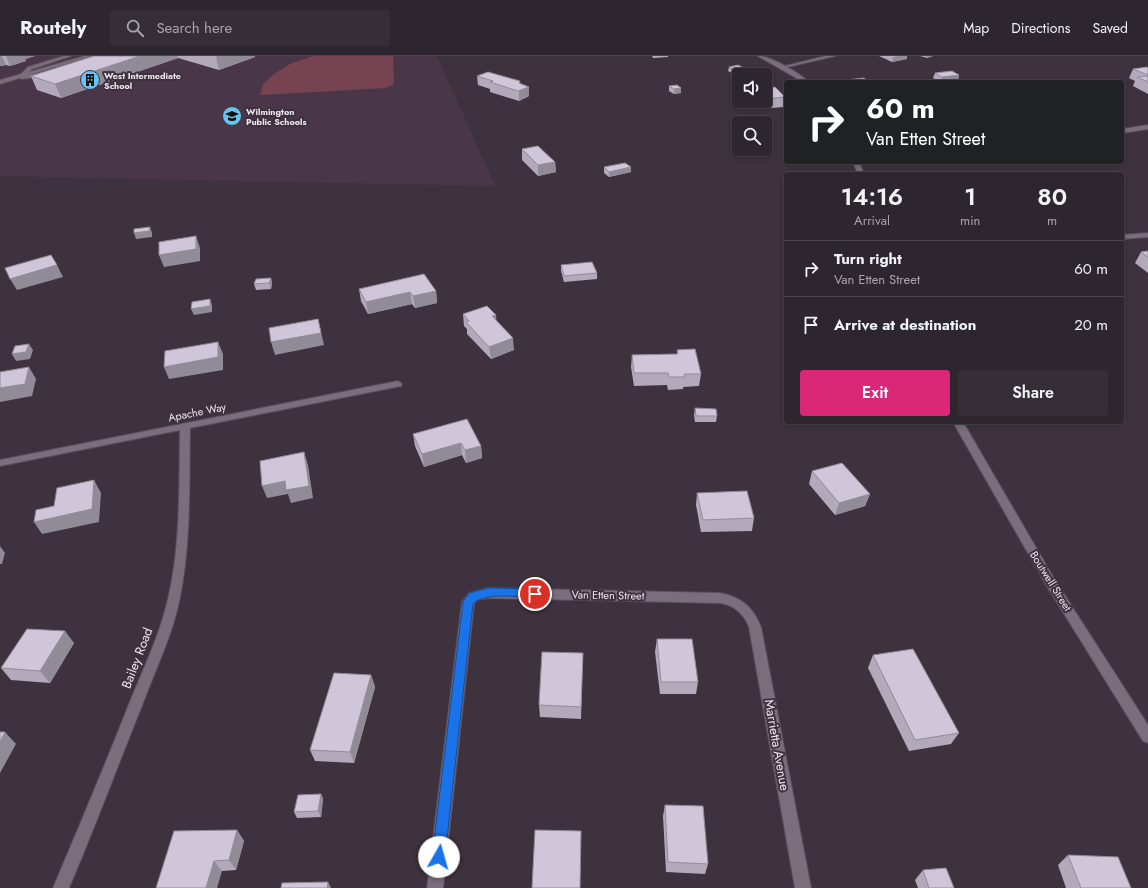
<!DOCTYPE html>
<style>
body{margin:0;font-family:Jost,sans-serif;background:#362e36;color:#f1f3f6;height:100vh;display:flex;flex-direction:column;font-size:15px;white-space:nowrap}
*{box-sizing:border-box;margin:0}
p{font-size:13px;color:#a7a5aa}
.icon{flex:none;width:22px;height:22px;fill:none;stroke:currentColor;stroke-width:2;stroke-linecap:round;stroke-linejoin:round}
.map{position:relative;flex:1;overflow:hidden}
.panel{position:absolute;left:784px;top:116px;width:340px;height:252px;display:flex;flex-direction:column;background:#2e262e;border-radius:4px;box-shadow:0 2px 6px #0003,0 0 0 1px #49434a}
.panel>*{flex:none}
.top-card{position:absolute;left:784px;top:24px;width:340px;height:84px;border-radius:4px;box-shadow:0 2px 6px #0003,0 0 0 1px #49434a;background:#202124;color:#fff;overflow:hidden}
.tools{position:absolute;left:732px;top:12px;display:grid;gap:8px}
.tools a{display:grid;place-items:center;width:40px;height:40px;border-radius:4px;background:#2e262e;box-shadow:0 2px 6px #0003,0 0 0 1px #49434a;font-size:20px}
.pin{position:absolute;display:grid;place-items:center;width:34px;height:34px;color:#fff;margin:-17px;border:2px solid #fff;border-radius:50%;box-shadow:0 1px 4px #0007}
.me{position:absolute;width:44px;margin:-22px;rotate:7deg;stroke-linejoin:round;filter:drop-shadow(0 0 3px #0008)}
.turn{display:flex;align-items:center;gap:14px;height:84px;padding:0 16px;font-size:18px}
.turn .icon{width:52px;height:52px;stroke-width:2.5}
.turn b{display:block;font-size:28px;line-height:34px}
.eta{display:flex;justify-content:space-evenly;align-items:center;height:68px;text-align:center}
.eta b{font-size:24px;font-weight:600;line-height:28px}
.cta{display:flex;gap:8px;margin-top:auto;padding:8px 16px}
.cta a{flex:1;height:46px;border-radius:4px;background:#db2777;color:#fff;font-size:16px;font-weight:600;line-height:46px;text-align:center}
.cta a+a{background:#362e36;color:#f1f3f6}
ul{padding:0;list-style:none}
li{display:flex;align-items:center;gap:12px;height:56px;padding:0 16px;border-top:1px solid #49434a}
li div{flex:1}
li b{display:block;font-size:15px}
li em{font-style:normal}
header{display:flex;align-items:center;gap:24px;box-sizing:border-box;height:56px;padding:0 20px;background:#2e262e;border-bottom:1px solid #49434a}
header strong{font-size:19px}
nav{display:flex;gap:22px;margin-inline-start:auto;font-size:14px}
.search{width:280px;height:36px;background:#362e36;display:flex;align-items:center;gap:10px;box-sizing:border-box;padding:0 14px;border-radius:4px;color:#a7a5aa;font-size:15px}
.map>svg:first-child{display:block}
.built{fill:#493749}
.green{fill:#774350}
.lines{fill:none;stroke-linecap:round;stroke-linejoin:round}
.service-casing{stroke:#594f59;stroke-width:2}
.minor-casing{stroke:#594f59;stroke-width:2}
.tertiary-casing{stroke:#594f59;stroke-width:2}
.service{fill:#7b6d7b;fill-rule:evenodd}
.minor{fill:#7b6d7b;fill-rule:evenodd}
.tertiary{fill:#7b6d7b;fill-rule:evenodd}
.wall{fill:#b2aabb}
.shaded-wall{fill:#918b98}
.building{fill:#cfc6d9;stroke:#918b98}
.route{fill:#1a73e8;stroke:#114b97}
.labels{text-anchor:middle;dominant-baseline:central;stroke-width:4;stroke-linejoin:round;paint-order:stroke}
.far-poi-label{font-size:9px;font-weight:bold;fill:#eee6ee;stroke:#3e323e;text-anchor:start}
.street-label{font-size:11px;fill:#eee6ee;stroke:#3e323e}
.near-street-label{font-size:13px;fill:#eee6ee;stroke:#3e323e}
</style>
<header>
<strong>Routely</strong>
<div class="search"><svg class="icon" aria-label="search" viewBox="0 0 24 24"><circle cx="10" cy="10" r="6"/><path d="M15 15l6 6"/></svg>Search here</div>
<nav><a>Map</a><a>Directions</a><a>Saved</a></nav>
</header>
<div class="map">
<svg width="1148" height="832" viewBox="0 0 1148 832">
<rect width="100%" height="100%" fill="#3e323e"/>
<path class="built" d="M0 0H437L495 130 0 120Z"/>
<path class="green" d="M393 0 394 28 386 32 260 39 263 28 274 18 290 8 313 0Z"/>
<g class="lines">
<defs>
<path id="service" d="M64 0H71L32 13 26 19 45 17 47 20 21 23 18 21 28 11Z"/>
<g id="minor">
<path d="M85 0H92L0 28V24Z"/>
<path d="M826 0H835L783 12 781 11Z"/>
<path d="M1148 69V73L1122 77V73Z"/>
<path d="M1148 177V181L1122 183V179Z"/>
<path d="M398 325 402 328 401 330 190 372C189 428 191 486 180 541 173 578 156 612 143 647 118 709 95 771 69 832H53C79 771 105 709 129 648 143 613 160 579 168 543 181 488 179 430 180 374L0 410V404Z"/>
<path d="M488 532 720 537C741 541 753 551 761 571L811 832H795L749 571C744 558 734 549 720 547L488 542 477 544 474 547 443 832H427L462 546 469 537Z"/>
</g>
<g id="tertiary">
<path d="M758 0C771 0 799 17 809 26H803Z"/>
<path d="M853 106H859L864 118H858Z"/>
<path d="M953 366H963L1053 521 1148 669V687L1143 685 1045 527Z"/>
</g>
</defs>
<use href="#service" class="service-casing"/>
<use href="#minor" class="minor-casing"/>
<use href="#tertiary" class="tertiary-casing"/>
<use href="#service" class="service"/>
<use href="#minor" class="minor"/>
<use href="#tertiary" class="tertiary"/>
</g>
<g class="wall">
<path d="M0 0H35L25 3 26 5 10 10 6 9 0 10Z"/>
<path d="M94 0H255V1L219 14 178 2 61 42 37 34 31 20Z"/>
<path d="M652 0H668V1L653 2Z"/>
<path d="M879 0H907V3L892 6Z"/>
<path d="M920 0H933L927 2Z"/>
<path d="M729 11 745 17 736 19 728 15Z"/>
<path d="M1148 12V38L1133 30 1135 25 1129 22 1133 13Z"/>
<path d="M935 17 959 19 958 24 940 26 933 22Z"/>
<path d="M477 20 520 28 529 40 519 45 490 36V33L478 29Z"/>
<path d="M669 30 681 32V37L674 38 669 35Z"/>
<path d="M765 32 785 41 784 51 759 53 750 45H765Z"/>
<path d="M522 93 555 106 556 116 538 120 522 104Z"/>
<path d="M604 111H631V116L609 121 604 117Z"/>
<path d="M1148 195V217L1135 207 1141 196Z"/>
<path d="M561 209 597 217V223L564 226 561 215Z"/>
<path d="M271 222 272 228 271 233 256 234 254 228Z"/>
<path d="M359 233 436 235 437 247 415 252 412 248 368 258 361 245Z"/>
<path d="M463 258 496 265 514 294 491 303 467 278V273L464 270Z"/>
<path d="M677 294 701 318 699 330 683 331V333L668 334 667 329 634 330 631 311 632 299 677 298Z"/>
<path d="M695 352 717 360 716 366H695L694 359Z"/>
<path d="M413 378 481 390 482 402 466 407 462 399 424 411 415 390Z"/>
<path d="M812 415 870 438 865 450 835 459 809 428Z"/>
<path d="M697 437 754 462 752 475 701 476 696 449Z"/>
<path d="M657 583 698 626 696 638H660L655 596Z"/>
<path d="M74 587 50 627 11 624 1 612Z"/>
<path d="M583 597 581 663 540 661 539 649Z"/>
<path d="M873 599 959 677 951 688 909 695 868 612Z"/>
<path d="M371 619 375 631 354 707 315 705 310 694Z"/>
<path d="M321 738 323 743 321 761 297 762 294 756Z"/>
<path d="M665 749 708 808 705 818 666 816 663 760Z"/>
<path d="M237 774 244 785 236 814 222 815 156 832Z"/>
<path d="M1068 799 1131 832H1066L1058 809Z"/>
<path d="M923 814 954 832H918L915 824Z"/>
</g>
<g class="shaded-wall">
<path d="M0 0H2L6 9 0 10Z"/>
<path d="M6 0H35L25 3 26 5 10 10Z"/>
<path d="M140 0H177L178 2 61 42 55 28Z"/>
<path d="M217 0H255V1L219 14 216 1Z"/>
<path d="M899 0H907V3L892 6 893 1Z"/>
<path d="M927 0H933L927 2Z"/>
<path d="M746 13 745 17 736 19V15Z"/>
<path d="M959 19 958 24 941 26 942 21Z"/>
<path d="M772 21 771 25 765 26V22Z"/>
<path d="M520 25 521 34 529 31V40L519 45V27Z"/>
<path d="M681 32V37L674 38V33Z"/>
<path d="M555 106 556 116 538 120V109Z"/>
<path d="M631 111V116L609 121V116Z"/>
<path d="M150 171 152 177V181L136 183 134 177Z"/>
<path d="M196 180 200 192V205L164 211 159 199Z"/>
<path d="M57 209 63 221 17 234 10 223Z"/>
<path d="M271 222 272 228 271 233 269 227Z"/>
<path d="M436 235 437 247 415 252 413 240Z"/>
<path d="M410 236 412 248 368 258 366 246Z"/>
<path d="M210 243 212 249V256L194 259 191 253Z"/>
<path d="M496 259 497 271 492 260Z"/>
<path d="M318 263 324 289 275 299 271 286Z"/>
<path d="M513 282 514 294 491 303 489 291Z"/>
<path d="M218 286 223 298V314L169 323 164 311Z"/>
<path d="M29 288 33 294 30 303 16 305 12 298Z"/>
<path d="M29 311 36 323 32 340 0 346V332Z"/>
<path d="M461 387 462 399 424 411 422 398Z"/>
<path d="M481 390 482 402 466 407 465 394Z"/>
<path d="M304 396 308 409 313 442 291 447 288 438 267 442 262 430Z"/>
<path d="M94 424 101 437 99 466 42 478 34 466Z"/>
<path d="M870 438 865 450 835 459 839 447Z"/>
<path d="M0 490 5 497 2 508H0Z"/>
<path d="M65 575 74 587 50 627 40 615Z"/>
<path d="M371 619 375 631 354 707 350 696Z"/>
<path d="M5 676 16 688 0 717V686Z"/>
<path d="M321 738 323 743 321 761 318 755Z"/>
<path d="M237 774 244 785 236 814 229 804Z"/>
<path d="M214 805 222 815 217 832H206Z"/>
<path d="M328 826 331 832H327Z"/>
</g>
<g class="building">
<path d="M94 0H140L55 28 31 20Z"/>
<path d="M738 9 746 13 736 15 729 11Z"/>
<path d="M1147 11 1148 12V19L1133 13Z"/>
<path d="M952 15 959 19 942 21 935 17Z"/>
<path d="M488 16 520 25 519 27 529 31 518 35 490 26 493 25 477 20Z"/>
<path d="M765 16 772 21 765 22V19H740Z"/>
<path d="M1148 20V26L1137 21Z"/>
<path d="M864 22 869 26H849L846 24Z"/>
<path d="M677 29 681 32 674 33 669 30Z"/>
<path d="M775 31 785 41 765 43V32Z"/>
<path d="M538 90 555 106 538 109 522 93Z"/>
<path d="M625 107 631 111 609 116 604 111Z"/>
<path d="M150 171 149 175 134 177V173Z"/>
<path d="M196 180V193L159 199V186Z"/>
<path d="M1148 195V201L1141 196Z"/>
<path d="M51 199 57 209 10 223 5 212Z"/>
<path d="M592 206 597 217 564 220 561 209Z"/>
<path d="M424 218 436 235 413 240 410 236 366 246 359 233Z"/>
<path d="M271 222 269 227 254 228 256 223Z"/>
<path d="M210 243V250L191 253 192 246Z"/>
<path d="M487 250 496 259 492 260 513 282 489 291 466 266 469 265 463 258Z"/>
<path d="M318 263 321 277 271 286 269 272Z"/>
<path d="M218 286V301L164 311 165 295Z"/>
<path d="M29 288 26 296 12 298 15 290Z"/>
<path d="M695 293 701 318H684L685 321H669L668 317H634L632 299 678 298 677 294Z"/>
<path d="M29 311 25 328 0 332V316Z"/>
<path d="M695 352 716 353 717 360H696Z"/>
<path d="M467 363 481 390 465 394 461 387 422 398 413 378Z"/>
<path d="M304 396 309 430 286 434 285 425 262 430 260 405Z"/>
<path d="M842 407 870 438 839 447 812 415Z"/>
<path d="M94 424 92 453 34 466 36 454 54 450 57 432Z"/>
<path d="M747 435 754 462 703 464 697 437Z"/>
<path d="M27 573 65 575 40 615 1 612Z"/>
<path d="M657 583H692L698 626H661Z"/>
<path d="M913 593 959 677 915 684 873 599Z"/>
<path d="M542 596 583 597 581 651 539 649Z"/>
<path d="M334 617 371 619 350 696 310 694Z"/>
<path d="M0 676H5L0 686Z"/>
<path d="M321 738 318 755 294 756 298 739Z"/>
<path d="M665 749 703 750 708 808 668 806Z"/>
<path d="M237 774 229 804 214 805 206 832H156L174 775Z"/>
<path d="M535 774 581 775 580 832H532Z"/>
<path d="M1068 799 1118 801 1131 832H1081Z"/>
<path d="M946 812 954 832H929L923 814Z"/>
<path d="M328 826 327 832H281L282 827Z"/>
</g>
<path class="route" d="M488 532 535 533 540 538 535 542C520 541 483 536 473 548L445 801 443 806 439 808 434 806 432 801 463 546 469 537Z"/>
<defs>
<symbol id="building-disc" viewBox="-11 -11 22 22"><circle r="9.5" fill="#67c4f0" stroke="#3e323e"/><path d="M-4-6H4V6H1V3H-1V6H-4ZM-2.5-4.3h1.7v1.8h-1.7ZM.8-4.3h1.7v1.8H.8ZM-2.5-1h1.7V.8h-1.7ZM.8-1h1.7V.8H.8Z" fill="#111"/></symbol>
<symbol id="school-disc" viewBox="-11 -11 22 22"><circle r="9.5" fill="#67c4f0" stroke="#3e323e"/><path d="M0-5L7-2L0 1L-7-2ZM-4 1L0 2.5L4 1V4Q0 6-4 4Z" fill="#111"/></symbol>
</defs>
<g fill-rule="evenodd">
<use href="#building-disc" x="79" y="13" width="22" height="22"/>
<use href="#school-disc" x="221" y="49" width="22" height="22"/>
</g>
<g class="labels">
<g class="far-poi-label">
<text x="104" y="19">West Intermediate<tspan x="104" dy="10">School</tspan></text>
<text x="246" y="55">Wilmington<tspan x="246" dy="10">Public Schools</tspan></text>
</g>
<g class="street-label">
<text transform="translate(197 356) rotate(-11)">Apache Way</text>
<text transform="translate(1051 525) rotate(58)">Boutwell Street</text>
<text transform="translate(608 539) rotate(1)">Van Etten Street</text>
</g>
<g class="near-street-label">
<text transform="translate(137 602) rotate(-69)">Bailey Road</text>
<text transform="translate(777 689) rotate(80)">Marrietta Avenue</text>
</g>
</g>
</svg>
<div class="tools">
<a><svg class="icon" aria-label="sound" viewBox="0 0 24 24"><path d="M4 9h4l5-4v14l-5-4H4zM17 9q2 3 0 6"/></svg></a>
<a><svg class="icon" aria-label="search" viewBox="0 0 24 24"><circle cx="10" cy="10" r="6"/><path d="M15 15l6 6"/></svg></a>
</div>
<div class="pin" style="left:535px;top:538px;background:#d93025"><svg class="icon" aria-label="arrive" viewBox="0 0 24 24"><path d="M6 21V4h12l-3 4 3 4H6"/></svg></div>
<svg class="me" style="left:439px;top:801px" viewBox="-20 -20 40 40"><circle r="19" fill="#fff"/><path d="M0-13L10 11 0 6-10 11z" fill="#1a73e8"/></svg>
<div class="top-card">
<div class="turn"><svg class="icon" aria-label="right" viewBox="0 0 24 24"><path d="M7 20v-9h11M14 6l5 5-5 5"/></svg><div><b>60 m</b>Van Etten Street</div></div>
</div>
<section class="panel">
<div class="eta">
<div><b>14:16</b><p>Arrival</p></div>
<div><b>1</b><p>min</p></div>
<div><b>80</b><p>m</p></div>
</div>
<ul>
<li><svg class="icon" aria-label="right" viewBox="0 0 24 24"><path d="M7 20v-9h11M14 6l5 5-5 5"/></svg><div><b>Turn right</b><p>Van Etten Street</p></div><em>60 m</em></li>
<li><svg class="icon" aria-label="arrive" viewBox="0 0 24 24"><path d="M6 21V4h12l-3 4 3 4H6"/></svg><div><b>Arrive at destination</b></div><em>20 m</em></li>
</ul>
<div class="cta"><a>Exit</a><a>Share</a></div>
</section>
</div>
